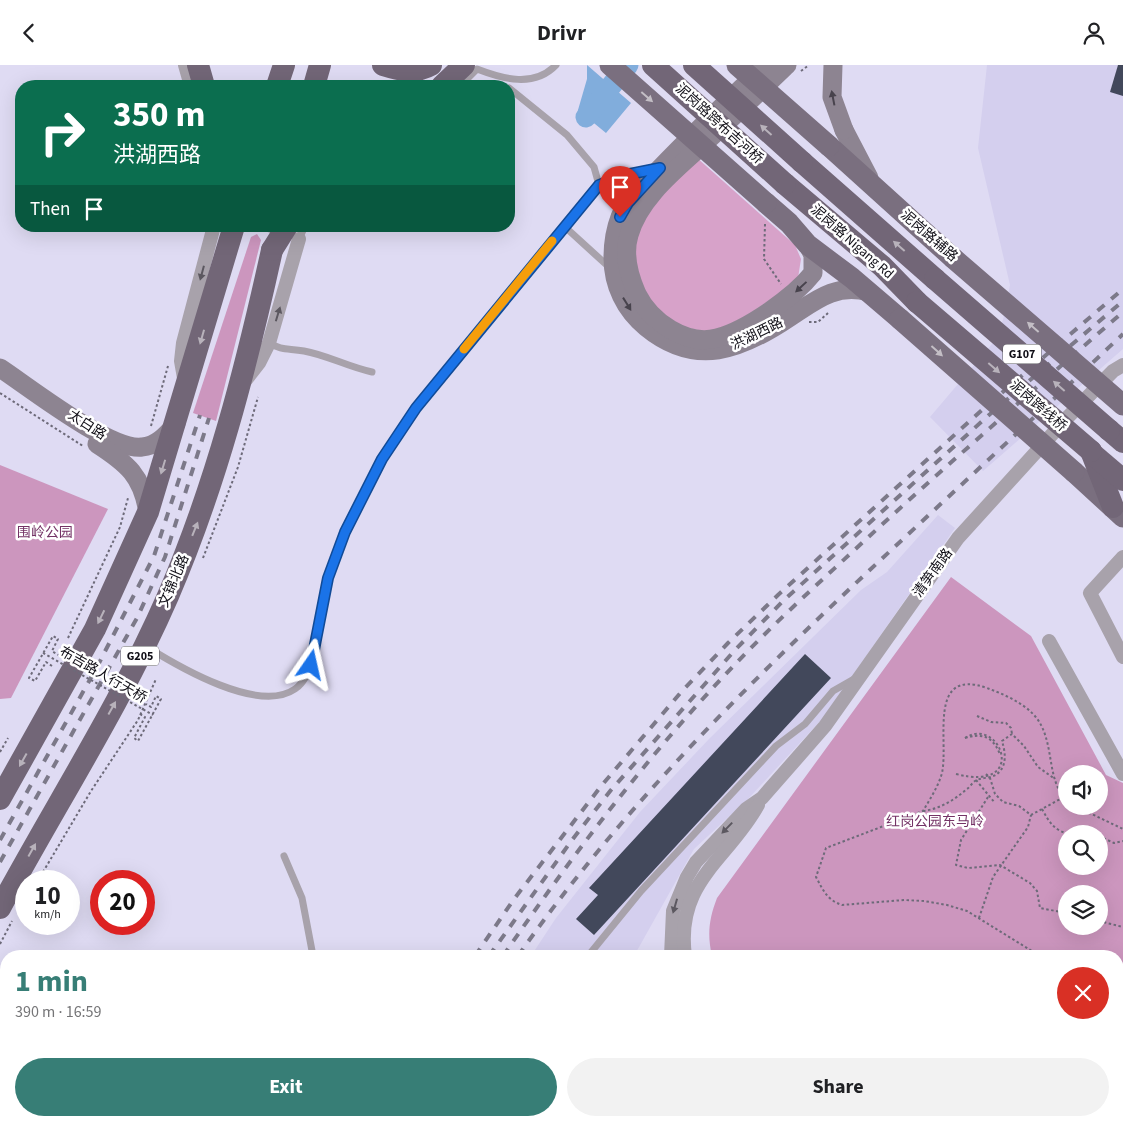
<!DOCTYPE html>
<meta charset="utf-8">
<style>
body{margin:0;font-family:"Source Sans 3","Noto Sans SC",sans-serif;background:#f2f2f2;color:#202124;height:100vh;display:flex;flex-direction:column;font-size:19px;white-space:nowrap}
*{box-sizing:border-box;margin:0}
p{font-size:16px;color:#757577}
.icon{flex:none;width:28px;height:28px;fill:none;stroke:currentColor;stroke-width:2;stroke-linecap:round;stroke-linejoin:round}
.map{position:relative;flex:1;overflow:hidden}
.drawer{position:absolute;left:0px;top:885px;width:1124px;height:176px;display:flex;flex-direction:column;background:#fff;border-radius:20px 20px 0 0;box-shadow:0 5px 20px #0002}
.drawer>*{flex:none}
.banner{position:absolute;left:15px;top:15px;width:500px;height:152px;border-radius:20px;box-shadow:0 5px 20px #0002;background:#0b6e4f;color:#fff;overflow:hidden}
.buttons{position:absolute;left:1058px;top:700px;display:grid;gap:10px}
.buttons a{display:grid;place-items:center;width:50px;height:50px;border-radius:50%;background:#fff;box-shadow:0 5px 20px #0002;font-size:25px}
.speed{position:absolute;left:15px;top:805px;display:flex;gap:10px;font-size:25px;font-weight:700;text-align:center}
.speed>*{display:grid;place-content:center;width:65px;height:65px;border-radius:50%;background:#fff;box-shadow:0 5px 20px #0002;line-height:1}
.speed small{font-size:12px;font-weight:400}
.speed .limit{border:8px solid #d22;background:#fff;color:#111}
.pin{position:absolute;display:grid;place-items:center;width:42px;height:42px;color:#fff;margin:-51px -21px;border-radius:50% 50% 50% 0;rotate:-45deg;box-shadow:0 0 5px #0007}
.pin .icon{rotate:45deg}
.me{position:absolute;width:55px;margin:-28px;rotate:11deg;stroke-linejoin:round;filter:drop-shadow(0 0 4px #0008)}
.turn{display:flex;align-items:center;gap:18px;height:105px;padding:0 15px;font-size:22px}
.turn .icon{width:65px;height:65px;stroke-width:2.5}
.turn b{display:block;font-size:35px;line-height:42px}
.then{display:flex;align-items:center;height:48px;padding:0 15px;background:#0003;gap:10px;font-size:19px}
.round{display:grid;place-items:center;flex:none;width:52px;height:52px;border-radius:26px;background:#f2f2f2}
.summary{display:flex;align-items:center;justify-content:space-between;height:85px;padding:0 15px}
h1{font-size:30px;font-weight:700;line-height:38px;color:#377e76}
.cta{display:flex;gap:10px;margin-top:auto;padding:10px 15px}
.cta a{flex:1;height:58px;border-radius:30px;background:#377e76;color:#fff;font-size:20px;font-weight:700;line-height:58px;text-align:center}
.cta a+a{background:#f2f2f2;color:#202124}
header{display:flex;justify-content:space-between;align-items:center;height:65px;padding:0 15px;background:#fff;font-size:22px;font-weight:700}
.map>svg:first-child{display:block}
.built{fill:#d4cfee}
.green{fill:#d7a2c9}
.forest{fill:#cc96be;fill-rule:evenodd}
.water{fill:#81addc}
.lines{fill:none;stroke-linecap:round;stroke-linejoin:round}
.river{stroke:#81addc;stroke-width:21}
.building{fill:#42485b}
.path{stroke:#6d6a79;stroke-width:2;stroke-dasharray:2.5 2.5;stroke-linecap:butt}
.service{stroke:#a8a2ab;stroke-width:7}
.minor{stroke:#a8a2ab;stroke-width:14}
.secondary{stroke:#8d8491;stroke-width:19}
.primary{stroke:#7a6f7f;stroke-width:21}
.trunk{stroke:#726677;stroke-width:22}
.rail{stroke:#7c7989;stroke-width:4;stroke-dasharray:9 9;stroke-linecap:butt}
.path-bridge{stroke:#6d6a79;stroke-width:2;stroke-dasharray:2.5 2.5;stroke-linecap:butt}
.secondary-bridge{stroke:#8d8491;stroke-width:19}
.primary-bridge{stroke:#7a6f7f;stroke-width:21}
.trunk-bridge{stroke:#726677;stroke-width:22}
.oneway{fill:#c3bec5}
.oneway2{fill:#48434d}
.oneway3{fill:#b8b2bb}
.oneway4{fill:#5c5860}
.route-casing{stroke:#114b97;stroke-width:12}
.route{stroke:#1a73e8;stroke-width:9}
.slow{stroke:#f59e0b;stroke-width:9}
.labels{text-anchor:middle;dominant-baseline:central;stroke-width:5;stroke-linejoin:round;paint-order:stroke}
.shield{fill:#fff;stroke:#57565b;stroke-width:1}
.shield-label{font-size:12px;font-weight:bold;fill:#0f0d15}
.street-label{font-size:14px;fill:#0f0d15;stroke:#fff}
.park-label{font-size:14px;fill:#743366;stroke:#fff}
</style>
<header><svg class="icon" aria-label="back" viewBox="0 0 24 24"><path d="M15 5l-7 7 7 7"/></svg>Drivr<svg class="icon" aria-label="person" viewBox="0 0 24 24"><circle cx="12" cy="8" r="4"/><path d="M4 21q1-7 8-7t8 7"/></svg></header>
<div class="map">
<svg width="1123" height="1061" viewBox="0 0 1123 1061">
<rect width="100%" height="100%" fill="#dfdbf3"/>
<g class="built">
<path d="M987 0H1123V284L983 406 930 352 992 279 1003 255 1010 220 978 83Z"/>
<path d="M938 450 955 463 823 653 748 734 694 784 634 891H531L556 853 640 747 709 674 861 525 887 507Z"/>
<path d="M423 1055H493L489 1061H419Z"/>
<path d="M785 1055H978L973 1061H778Z"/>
</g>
<path class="green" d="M696 92 795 180 801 194 798 213 779 229 736 258 708 267 672 260 645 232 632 190 641 154Z"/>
<g class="forest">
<path d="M257 169 261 175 216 356 193 348 251 172Z"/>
<path d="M0 400 108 444 11 633 0 634Z"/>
<path d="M951 512 1031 571 1106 710 1123 718V1054L1118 1052V891H712C707 869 709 854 717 833ZM1066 709H1099V741H1066ZM1066 769H1099V801H1066ZM1066 829H1099V861H1066Z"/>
<path d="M722 1055H785L778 1061H721Z"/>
</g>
<path class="water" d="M587 0 631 38 606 68 578 45 587 14Z"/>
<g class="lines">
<path class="river" d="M586 52 628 0"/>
</g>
<g class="building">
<path d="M1118 0H1123V31L1110 27Z"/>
<path d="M805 589 831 613 594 870 576 854 598 830 589 823Z"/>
</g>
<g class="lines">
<g class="path">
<path d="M801 6 809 0"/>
<path d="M765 159 764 194 781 219"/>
<path d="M809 257H818L828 248"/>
<path d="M0 328 83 381"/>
<path d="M151 361 168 301"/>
<path d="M203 493 238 402 258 332"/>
<path d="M68 573 120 462 128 433"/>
<path d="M52 601 46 597 35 616 29 613 53 571 58 574 52 586 58 590"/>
<path d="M140 649 145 652 134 673 138 676 161 634 156 631 151 642 146 639"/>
<path d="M977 651 991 657 1006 658 1011 663 1012 669"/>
<path d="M965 673C980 669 991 669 999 687L997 688"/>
<path d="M0 687 8 673"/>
<path d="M986 709 990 713 995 729 1003 737 1019 741 1031 750 1064 732"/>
<path d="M976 715 995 738"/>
<path d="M988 732 961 775 956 800 968 803 1000 800 1030 818 1037 826 1040 843 1066 848"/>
<path d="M1075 741 1123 764"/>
<path d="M1042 744C1049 757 1055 767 1071 769"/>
<path d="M923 746C940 744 954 735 967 724 970 722 972 718 975 716 983 711 993 715 1000 706 1007 698 1005 686 1002 676L1012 669 1024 681 1038 702 1055 714"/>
<path d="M1099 771 1114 778 1123 776"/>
<path d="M43 807 91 726 138 655 156 614"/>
<path d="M979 853 993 812 1028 762 1031 750"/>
<path d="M1099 856 1123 862"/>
<path d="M0 879 12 856"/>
<path d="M1040 891 967 846 947 840 924 836 904 835 842 840C827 835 823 825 816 812L826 783 923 746C930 734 938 722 942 708 949 675 927 602 987 623 1003 629 1022 637 1034 650 1056 674 1045 714 1066 734"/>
<path d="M1118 942 1123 945"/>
</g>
<g class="service">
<path d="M460 21 477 4C503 14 534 23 556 0"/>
<path d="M509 23 567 70 594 102 599 120"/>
<path d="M260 161 279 167"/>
<path d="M564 161 610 203"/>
<path d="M296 173 299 174 305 161"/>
<path d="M267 277C283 286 287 283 304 286 327 290 348 302 372 307"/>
<path d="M147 582C179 602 259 649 295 624 320 607 321 542 328 513 332 498 339 481 345 467 364 424 388 383 415 344 436 314 462 287 485 258 523 212 560 166 599 120L625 110 652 105"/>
<path d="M284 791 302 833 313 891"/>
<path d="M588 891 641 826 776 681 805 659 833 626 854 614"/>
<path d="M254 1061 258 1055"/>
<path d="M480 1061 484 1055"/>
</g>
<g class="minor">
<path d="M185 0 191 21"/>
<path d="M184 313 181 296 183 278 214 161"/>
<path d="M245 316 259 298 269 278 299 174"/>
<path d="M1123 492 1090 528 1123 592"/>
<path d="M1049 576 1123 709"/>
<path d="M671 891 673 846 687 812 696 797 746 744 762 733 825 661 958 473 1066 354 1113 306 1123 300"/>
<path d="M685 891C675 816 728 795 758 740"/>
<path d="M681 1061 684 1055"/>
<path d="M696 1061 699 1055"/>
</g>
<g class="secondary">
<path d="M766 0C727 37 687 74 650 114 639 126 626 137 620 152 615 165 613 180 613 193 613 220 625 245 646 262 696 303 741 285 790 252 816 235 836 218 869 227"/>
<path d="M787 0C762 24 736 49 710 73 682 100 640 130 629 170 623 190 629 211 637 229 651 257 686 281 717 273 747 265 794 232 813 208V190L808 180"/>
<path d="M844 65 869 113"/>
<path d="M0 303C29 322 110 386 142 382 157 381 167 369 176 359"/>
<path d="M97 379C128 399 142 411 148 447"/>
</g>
<g class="primary">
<path d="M829 81 953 193"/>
<path d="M766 138 789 158 808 180 852 213 900 254"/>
<path d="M1074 407 1123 452"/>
</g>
<g class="trunk">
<path d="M198 0 204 21"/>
<path d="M383 0C399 5 415 9 431 0"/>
<path d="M314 21 320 0"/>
<path d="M442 21 464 0"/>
<path d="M802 97 935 214"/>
<path d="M785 119 882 201 917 237"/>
<path d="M1109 365 1123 377"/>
<path d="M1091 386 1113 442"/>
<path d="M1095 391 1123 415"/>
<path d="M0 734 95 564 148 447 234 161"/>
<path d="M0 843C56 739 121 639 168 531 216 420 246 303 272 185"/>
</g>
<g class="rail">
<path d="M0 775 97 602 154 491 200 350"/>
<path d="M0 797 137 553 165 492 209 353"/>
<path d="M475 891 514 834 602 720 682 626 728 578 778 530 983 344 1123 224"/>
<path d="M489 891 572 775 611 725 735 585 784 535 989 350 1123 236"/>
<path d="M503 891C576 785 654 682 745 589 787 546 832 506 876 465 957 391 1040 319 1123 247"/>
<path d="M518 891C627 735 764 603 902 475 976 406 1050 338 1123 269"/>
<path d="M367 1061 370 1055"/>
<path d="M381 1061 385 1055"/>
<path d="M394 1061 398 1055"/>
<path d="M407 1061 410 1055"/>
</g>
<g class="path-bridge">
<path d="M43 588 153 650"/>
<path d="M956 709C1030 728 1000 650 965 673"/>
</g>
<path class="secondary-bridge" d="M833 0 832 32 844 65"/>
<g class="primary-bridge">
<path d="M610 0 766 138"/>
<path d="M737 0 829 81"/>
<path d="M953 193 1123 340"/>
<path d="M900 254 1074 407"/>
</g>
<g class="trunk-bridge">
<path d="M653 0 785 119"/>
<path d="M694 0 802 97"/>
<path d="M277 21 284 0"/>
<path d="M272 185 287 161"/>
<path d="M935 214 1109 365"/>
<path d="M917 237 1091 386"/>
</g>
</g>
<defs><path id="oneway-solid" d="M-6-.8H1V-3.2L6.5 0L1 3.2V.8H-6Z" transform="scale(1.25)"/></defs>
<g class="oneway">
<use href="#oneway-solid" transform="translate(647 32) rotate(41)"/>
<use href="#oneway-solid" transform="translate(1033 262) rotate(-139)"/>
<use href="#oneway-solid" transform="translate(937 286) rotate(42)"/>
</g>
<g class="oneway2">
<use href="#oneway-solid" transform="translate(833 33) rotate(-101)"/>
<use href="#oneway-solid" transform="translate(801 222) rotate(137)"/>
<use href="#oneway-solid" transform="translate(627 239) rotate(58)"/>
</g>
<g class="oneway3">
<use href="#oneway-solid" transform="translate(766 65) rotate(-138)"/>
<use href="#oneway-solid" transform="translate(899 181) rotate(-139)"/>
<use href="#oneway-solid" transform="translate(202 272) rotate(106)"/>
<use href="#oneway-solid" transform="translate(994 303) rotate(41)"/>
<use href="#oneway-solid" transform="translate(1059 321) rotate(-139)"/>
<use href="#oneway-solid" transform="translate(163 402) rotate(107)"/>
<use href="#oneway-solid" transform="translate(195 464) rotate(-68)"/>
<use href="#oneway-solid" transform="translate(101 552) rotate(116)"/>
<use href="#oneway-solid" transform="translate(112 643) rotate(-61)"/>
<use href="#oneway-solid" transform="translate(23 695) rotate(119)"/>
<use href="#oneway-solid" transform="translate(32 785) rotate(-61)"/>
</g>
<g class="oneway4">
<use href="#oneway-solid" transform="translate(202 208) rotate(105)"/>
<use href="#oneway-solid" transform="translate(278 249) rotate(-73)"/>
<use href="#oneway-solid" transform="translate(727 763) rotate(134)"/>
<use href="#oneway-solid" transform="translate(675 841) rotate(106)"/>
</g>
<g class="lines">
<defs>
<path id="route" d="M311 600 328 513 345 467 382 394 416 343 599 120 625 110 660 103 628 138 620 152"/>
</defs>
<use href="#route" class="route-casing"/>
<use href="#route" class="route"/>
<path class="slow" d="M464 284 552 176"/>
</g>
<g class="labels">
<g class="shield">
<rect x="1003" y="279.5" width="38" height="19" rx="4"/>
<rect x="121" y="581.5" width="38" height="19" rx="4"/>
</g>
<g class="shield-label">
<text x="1022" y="289">G107</text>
<text x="140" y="591">G205</text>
</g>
<g class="street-label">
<text transform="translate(719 59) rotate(42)">泥岗路跨布吉河桥</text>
<text transform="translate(929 171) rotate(41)">泥岗路辅路</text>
<text transform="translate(852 177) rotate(41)">泥岗路 Nigang Rd</text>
<text transform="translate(757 269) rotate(-26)">洪湖西路</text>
<text transform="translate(1038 341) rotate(41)">泥岗跨线桥</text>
<text transform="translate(87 360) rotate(33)">太白路</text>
<text transform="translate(933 508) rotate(-54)">清笋南路</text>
<text transform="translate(174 516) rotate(-67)">文锦北路</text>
<text transform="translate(103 610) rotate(30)">布吉路人行天桥</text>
</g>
<g class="park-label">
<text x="45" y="468">围岭公园</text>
<text x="935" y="757">红岗公园东马岭</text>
</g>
</g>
</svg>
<div class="buttons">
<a><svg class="icon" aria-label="sound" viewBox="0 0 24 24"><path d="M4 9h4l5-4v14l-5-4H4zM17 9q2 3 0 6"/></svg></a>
<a><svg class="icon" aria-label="search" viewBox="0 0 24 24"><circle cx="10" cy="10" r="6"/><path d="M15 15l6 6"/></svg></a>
<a><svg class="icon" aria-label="layers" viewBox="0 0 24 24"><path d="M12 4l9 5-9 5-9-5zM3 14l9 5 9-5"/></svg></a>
</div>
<div class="speed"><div>10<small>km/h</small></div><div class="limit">20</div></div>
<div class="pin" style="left:620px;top:152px;background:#d93025"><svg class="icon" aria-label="arrive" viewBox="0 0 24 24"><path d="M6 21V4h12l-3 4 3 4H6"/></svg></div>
<svg class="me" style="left:311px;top:600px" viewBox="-20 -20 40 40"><path d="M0-17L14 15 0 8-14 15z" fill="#1a73e8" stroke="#fff" stroke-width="4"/></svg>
<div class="banner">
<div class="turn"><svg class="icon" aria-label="right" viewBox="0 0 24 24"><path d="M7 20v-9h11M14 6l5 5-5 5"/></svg><div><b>350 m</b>洪湖西路</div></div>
<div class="then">Then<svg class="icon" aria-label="arrive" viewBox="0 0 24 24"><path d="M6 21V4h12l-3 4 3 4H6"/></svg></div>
</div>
<section class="drawer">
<div class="summary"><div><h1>1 min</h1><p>390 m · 16:59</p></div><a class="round" style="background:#d93025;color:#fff"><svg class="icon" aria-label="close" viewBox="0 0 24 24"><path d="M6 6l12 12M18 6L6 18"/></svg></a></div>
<div class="cta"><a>Exit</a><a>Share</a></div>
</section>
</div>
